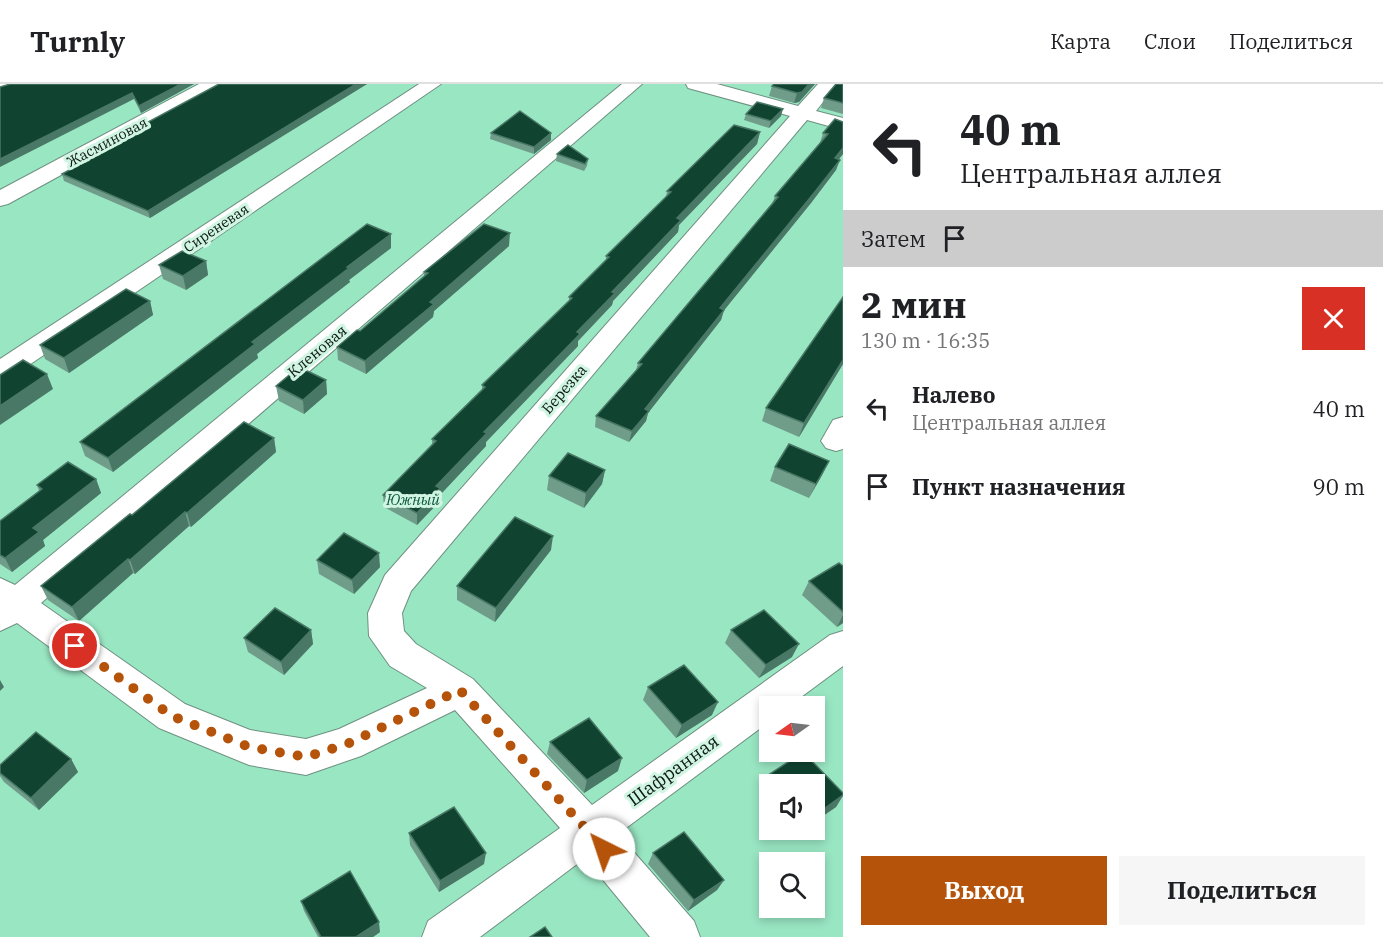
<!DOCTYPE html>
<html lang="ru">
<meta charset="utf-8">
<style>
body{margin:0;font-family:"IBM Plex Serif",serif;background:#f6f6f6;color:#202124;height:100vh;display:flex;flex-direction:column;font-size:22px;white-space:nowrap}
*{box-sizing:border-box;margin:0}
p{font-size:20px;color:#757577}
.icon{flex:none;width:33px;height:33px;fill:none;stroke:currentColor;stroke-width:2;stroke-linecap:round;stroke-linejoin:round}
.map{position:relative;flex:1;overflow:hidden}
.panel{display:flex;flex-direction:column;background:#fff;width:540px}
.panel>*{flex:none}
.banner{background:#fff;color:#202124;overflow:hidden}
.needle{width:39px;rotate:256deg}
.fabs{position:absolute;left:759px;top:612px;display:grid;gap:12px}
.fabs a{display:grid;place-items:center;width:66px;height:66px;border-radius:0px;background:#fff;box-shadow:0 3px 9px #0003;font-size:30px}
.pin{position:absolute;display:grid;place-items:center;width:51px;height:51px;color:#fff;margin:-26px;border:3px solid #fff;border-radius:50%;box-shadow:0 2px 6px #0007}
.me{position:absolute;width:66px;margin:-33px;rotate:319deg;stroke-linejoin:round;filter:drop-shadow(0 0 4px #0008)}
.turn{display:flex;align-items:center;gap:21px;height:126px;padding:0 18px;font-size:27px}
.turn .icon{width:78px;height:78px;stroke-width:2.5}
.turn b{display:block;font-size:42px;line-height:51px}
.then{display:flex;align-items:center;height:57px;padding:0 18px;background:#0003;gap:12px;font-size:22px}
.round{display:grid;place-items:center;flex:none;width:63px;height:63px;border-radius:0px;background:#f6f6f6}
.overview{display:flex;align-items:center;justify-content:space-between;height:102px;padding:0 18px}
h1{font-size:36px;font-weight:800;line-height:45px}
.action{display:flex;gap:12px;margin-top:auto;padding:12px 18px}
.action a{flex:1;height:69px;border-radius:0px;background:#b45309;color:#fff;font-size:24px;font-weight:800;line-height:69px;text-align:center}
.action a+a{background:#f6f6f6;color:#202124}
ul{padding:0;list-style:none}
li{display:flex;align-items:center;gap:18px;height:78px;padding:0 18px}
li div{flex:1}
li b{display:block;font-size:22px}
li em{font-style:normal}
header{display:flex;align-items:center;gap:36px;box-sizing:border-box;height:84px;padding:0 30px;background:#fff;border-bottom:2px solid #e0e0e0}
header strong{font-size:28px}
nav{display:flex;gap:33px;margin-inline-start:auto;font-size:21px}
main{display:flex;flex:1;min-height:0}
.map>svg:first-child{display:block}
.green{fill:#99e6c3;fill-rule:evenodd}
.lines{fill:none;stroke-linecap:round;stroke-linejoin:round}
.street-casing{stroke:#6e9080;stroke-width:2}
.street{fill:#fff;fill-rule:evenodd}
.wall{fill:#709c8a}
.shaded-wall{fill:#4a7866}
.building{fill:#104330;stroke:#4a7866;stroke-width:1.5}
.route{stroke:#b45309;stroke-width:10;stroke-dasharray:0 18}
.labels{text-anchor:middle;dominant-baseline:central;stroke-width:6;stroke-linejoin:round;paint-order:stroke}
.far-street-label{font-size:14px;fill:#0c1913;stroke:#d1f5e3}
.street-label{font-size:15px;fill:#0c1913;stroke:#d1f5e3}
.park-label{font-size:15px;font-style:italic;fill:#0d573d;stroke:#d1f5e3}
.near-street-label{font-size:18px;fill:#0c1913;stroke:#d1f5e3}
</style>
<header>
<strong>Turnly</strong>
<nav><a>Карта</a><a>Слои</a><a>Поделиться</a></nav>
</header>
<main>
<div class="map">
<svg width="843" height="853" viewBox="0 0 843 853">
<rect width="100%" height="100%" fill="#d1f5e3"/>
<path class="green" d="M0 0H843V853H0ZM770 622H814V668H770ZM770 700H814V746H770ZM770 778H814V824H770Z"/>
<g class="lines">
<defs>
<g id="street">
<path d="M0 0H15L13 4 0 9Z"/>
<path d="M199 0H222L220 4 8 120 0 122V106Z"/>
<path d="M419 0H441L10 294 0 297V275Z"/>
<path d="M622 0H642L41 519 185 620 250 646 306 655 339 645 427 604 390 582 369 552 368 529 385 491 790 32 688 4 686 0H717L798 22 818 0H837L816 27 843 34V46L807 36 411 507 402 529 404 547 416 560 473 595 592 721 830 551 843 547V582L789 622H770V637L618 750 694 837 700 853H650L585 774 480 853H422L428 837 560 744 455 626 361 672 306 691 249 681 159 644 17 539 0 547V494L15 501Z"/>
<path d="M843 333V365L836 367 826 364 821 357 833 336Z"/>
</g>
</defs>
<use href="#street" class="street-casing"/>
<use href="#street" class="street"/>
</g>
<g class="wall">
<path d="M194 0 141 29 134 15 0 3Z"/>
<path d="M219 0H367L150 134 64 97 62 90 149 43 148 38Z"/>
<path d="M815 0 799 18 794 19 769 12 772 2Z"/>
<path d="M843 0V30L821 24 824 14Z"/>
<path d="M746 30 781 32 769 44 744 36Z"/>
<path d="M843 38V70L839 75 836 86 811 119 724 226 721 236 648 329 646 337 629 358 595 343 596 332 636 286 638 279 772 120 775 112 820 59 823 49Z"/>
<path d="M760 48 757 60 679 141 678 148 613 217 612 221 578 257V262L486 358V362L440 411V417L417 441 384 423 383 411 432 360V355L482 306V301L569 217V213L606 176V172L666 113 667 107Z"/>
<path d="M491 49 551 56 534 70 490 55Z"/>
<path d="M557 70 588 75 587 82 584 87 556 77Z"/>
<path d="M391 150V164L349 196 350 198 257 270 258 274 113 388 85 372 80 358Z"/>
<path d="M509 162 434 227 433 233 366 290 338 276 337 263 360 247 424 192V188Z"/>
<path d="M206 177 208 191 186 206 163 195 159 181Z"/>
<path d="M843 213V280L799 353 762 337 766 324Z"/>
<path d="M150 217 153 231 69 289 45 275 40 261Z"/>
<path d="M326 296 327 310 304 330 279 317 276 302Z"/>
<path d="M274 354 276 368 191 443 189 442 135 490 133 489 79 537 48 516 41 502 132 431Z"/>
<path d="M829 377 822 391 809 414 770 397 775 383Z"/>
<path d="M605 386 602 400 584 424 547 406 549 392Z"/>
<path d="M96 395 101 409 43 456 45 462 12 488 0 480V437L39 407 37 401Z"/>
<path d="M551 466 495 538 457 516V502Z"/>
<path d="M317 476 380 483 354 510 319 490Z"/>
<path d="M843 482V539L837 543 802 511 809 497Z"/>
<path d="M311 546 313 560 284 591 248 568 244 554Z"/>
<path d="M731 546 792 573 759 594 725 559Z"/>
<path d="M648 603 712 631 676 654 643 616Z"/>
<path d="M550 658 618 687 584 709 547 670Z"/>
<path d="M803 668 843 709V712L836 723 814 738V700H770V715L760 705 767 692Z"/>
<path d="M71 675 78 688 39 726 4 698 0 692V681Z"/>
<path d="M409 749 484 780 439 808 410 761Z"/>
<path d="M653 769 724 796 717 806 688 827 648 780Z"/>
<path d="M301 817 380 848 373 853H318L304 827Z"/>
</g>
<g class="shaded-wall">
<path d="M181 0H194L141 29 139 22Z"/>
<path d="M356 0H367L150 134 148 127Z"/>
<path d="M809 0H815L799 18 794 19 797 9Z"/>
<path d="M132 9 134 15 0 83V75Z"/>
<path d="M783 25 781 32 769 44 771 37Z"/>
<path d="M760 48 757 60 679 141 678 148 613 217 612 221 578 257V262L486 358V362L440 411V417L417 441V429L436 402 484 348 577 248 677 134Z"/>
<path d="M551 49V56L534 70V63Z"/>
<path d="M843 64V70L832 84 835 74Z"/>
<path d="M840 76 836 86 811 119 717 235 720 224Z"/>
<path d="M510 149 509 162 434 227 433 233 366 290 365 277 430 218Z"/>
<path d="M391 150V164L349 196 350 198 257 270 258 274 113 388 108 374 252 258 347 183Z"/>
<path d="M206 177 208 191 186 206 183 192Z"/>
<path d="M150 217 153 231 69 289 64 274Z"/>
<path d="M724 226 721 236 648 329 646 337 629 358 632 347 645 325Z"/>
<path d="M843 276V280L799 353 804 339Z"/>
<path d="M47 290 53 305 0 341V322Z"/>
<path d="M326 296 327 310 304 330 303 316Z"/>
<path d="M274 354 276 368 191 443 187 429Z"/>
<path d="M829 377 822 391 809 414 816 400Z"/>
<path d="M605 386 602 400 584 424 586 409Z"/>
<path d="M96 395 101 409 43 456 45 462 12 488 5 474 33 444Z"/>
<path d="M185 428 189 442 135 490 130 476Z"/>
<path d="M553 452 551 466 495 538 496 524Z"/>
<path d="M379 469 380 483 354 510 352 496Z"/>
<path d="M128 475 133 489 79 537 72 523Z"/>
<path d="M843 531V539L837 543Z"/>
<path d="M311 546 313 560 284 591 281 578Z"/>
<path d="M799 560 792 573 759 594 766 581Z"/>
<path d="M0 596 4 603 0 607Z"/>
<path d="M718 618 712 631 676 654 682 641Z"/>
<path d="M622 674 618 687 584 709 587 696Z"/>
<path d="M71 675 78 688 39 726 31 714Z"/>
<path d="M843 711 836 723 814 738V732Z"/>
<path d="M486 769 484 780 439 808 440 797Z"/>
<path d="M724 796 717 806 688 827 694 816Z"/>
<path d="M379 838 380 848 373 853H356Z"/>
</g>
<g class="building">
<path d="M10 0H181L139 22 132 9 0 75V3Z"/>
<path d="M219 0H356L148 127 62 90 150 43 148 38Z"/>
<path d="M774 0H809L802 8 797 9 772 2Z"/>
<path d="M836 0H843V19L824 14Z"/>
<path d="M757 18 783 25 771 37 746 30Z"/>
<path d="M520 27 551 49 534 63 491 49Z"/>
<path d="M835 35 843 38V64L835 74 840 76 814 109 720 224 724 226 645 325 649 327 632 347 596 332 642 280 638 279 778 113 775 112 828 50 823 49Z"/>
<path d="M734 41 760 48 677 134 681 136 612 208 615 209 577 248 580 250 484 348 487 349 436 402 440 404 417 429 383 411 436 357 432 355 485 303 482 301 572 214 569 213 609 173 606 172 671 108 667 107Z"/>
<path d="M568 61 588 75 585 80 557 70Z"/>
<path d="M367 140 391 150 347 183 349 184 252 258 255 260 108 374 80 358Z"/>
<path d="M484 140 510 149 430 218 434 220 365 277 337 263 357 246 360 247 428 189 424 188Z"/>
<path d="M182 167 206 177 183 192 159 181Z"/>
<path d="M126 205 150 217 64 274 40 261Z"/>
<path d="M843 213V276L804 339 766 324Z"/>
<path d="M23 276 47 290 0 322V291Z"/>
<path d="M299 283 326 296 303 316 276 302Z"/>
<path d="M244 338 274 354 187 429 185 428 130 476 128 475 72 523 41 502 130 430 132 431Z"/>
<path d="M789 360 829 377 816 400 775 383Z"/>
<path d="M568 369 605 386 586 409 549 392Z"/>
<path d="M68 378 96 395 33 444 39 448 5 474 0 471V437L42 405 37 401Z"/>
<path d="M515 433 553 452 496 524 457 502Z"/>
<path d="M344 449 379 469 352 496 317 476Z"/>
<path d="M839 479 843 482V528L809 497Z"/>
<path d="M275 524 311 546 281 578 244 554Z"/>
<path d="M764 526 799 560 766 581 731 546Z"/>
<path d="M684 581 718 618 682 641 648 603Z"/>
<path d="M589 634 622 674 587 696 550 658Z"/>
<path d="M36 648 71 675 31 714 0 689V681Z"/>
<path d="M803 668 843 709V711L814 732V700H774L767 692Z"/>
<path d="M454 723 486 769 440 797 409 749Z"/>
<path d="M684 748 724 796 694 816 653 769Z"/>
<path d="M350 787 379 838 356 853H321L301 817Z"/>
<path d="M545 843 552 853H530Z"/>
</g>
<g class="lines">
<path class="route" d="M75 562 172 632 249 663 306 673 347 660 460 606 604 765"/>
</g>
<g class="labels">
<g class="far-street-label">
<text transform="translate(107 58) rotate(-28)">Жасминовая</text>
<text transform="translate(216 144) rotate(-34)">Сиреневая</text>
</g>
<g class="street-label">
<text transform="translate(317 267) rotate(-40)">Кленовая</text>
<text transform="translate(564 305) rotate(-49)">Березка</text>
</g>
<g class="park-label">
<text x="413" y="415">Южный</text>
</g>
<g class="near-street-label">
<text transform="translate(673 686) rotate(-36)">Шафранная</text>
</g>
</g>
</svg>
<div class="fabs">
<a><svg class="needle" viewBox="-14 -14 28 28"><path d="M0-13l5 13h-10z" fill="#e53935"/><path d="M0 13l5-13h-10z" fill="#757577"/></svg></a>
<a><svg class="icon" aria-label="sound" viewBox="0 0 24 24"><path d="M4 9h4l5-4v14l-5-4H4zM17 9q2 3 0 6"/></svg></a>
<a><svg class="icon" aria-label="search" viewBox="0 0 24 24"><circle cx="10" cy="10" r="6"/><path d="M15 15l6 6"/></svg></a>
</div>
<div class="pin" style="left:75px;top:562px;background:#d93025"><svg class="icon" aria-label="arrive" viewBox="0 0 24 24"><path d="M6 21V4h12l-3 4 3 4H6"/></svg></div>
<svg class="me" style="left:604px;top:765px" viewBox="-20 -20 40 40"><circle r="19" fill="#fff"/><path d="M0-13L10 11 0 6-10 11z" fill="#b45309"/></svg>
</div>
<section class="panel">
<div class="banner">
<div class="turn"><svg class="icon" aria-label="left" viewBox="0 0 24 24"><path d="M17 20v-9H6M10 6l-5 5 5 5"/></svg><div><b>40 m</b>Центральная аллея</div></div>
<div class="then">Затем<svg class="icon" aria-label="arrive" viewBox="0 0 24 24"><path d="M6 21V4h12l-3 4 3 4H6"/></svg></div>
</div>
<div class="overview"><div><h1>2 мин</h1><p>130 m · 16:35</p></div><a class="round" style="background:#d93025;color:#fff"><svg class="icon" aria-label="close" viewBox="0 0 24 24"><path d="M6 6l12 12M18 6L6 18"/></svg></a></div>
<ul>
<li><svg class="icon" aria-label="left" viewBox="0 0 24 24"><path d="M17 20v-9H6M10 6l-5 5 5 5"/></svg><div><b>Налево</b><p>Центральная аллея</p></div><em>40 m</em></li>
<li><svg class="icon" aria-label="arrive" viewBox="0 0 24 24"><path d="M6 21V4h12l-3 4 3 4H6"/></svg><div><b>Пункт назначения</b></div><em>90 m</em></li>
</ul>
<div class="action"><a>Выход</a><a>Поделиться</a></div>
</section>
</main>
